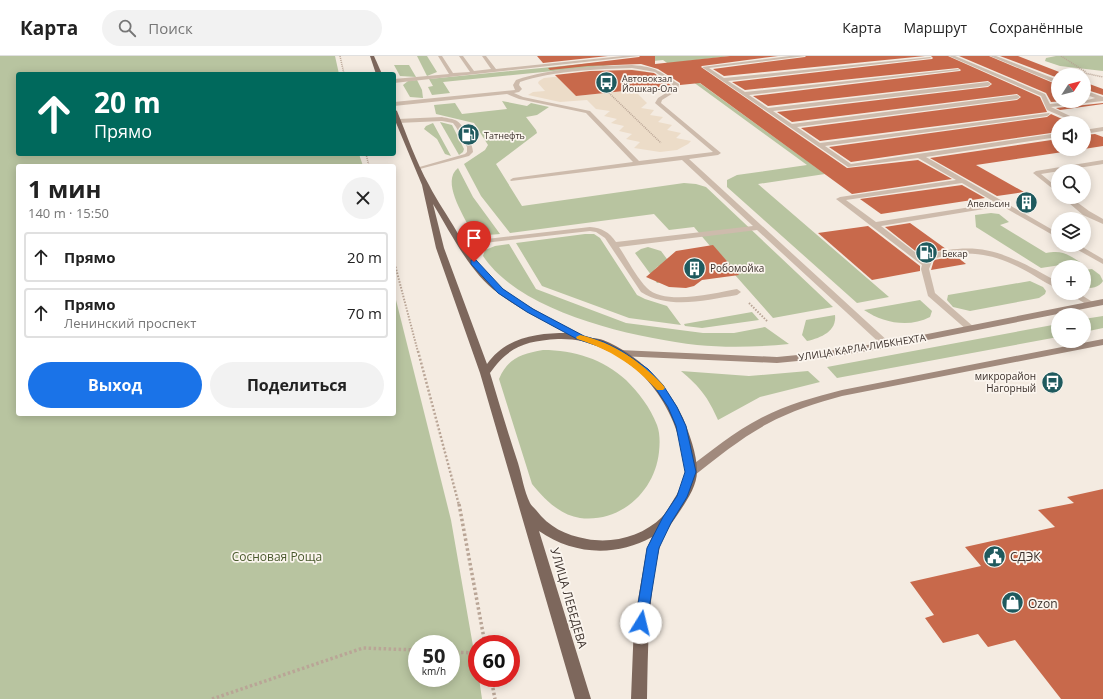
<!DOCTYPE html>
<html lang="ru">
<meta charset="utf-8">
<style>
body{margin:0;font-family:"Open Sans",sans-serif;background:#f2f2f2;color:#222;height:100vh;display:flex;flex-direction:column;font-size:15px;white-space:nowrap}
*{box-sizing:border-box;margin:0}
p{font-size:13px;color:#767676}
.icon{flex:none;width:22px;height:22px;fill:none;stroke:currentColor;stroke-width:2;stroke-linecap:round;stroke-linejoin:round}
.map{position:relative;flex:1;overflow:hidden}
.sheet{position:absolute;left:16px;top:108px;width:380px;height:252px;display:flex;flex-direction:column;background:#fff;border-radius:4px;box-shadow:0 2px 10px #0003}
.sheet>*{flex:none}
.top-card{position:absolute;left:16px;top:16px;width:380px;height:84px;border-radius:4px;box-shadow:0 2px 10px #0003;background:#00695c;color:#fff;overflow:hidden}
.needle{width:26px;rotate:54deg}
.fabs{position:absolute;left:1051px;top:12px;display:grid;gap:8px}
.fabs a{display:grid;place-items:center;width:40px;height:40px;border-radius:50%;background:#fff;box-shadow:0 2px 10px #0003;font-size:20px}
.speed{position:absolute;left:408px;top:579px;display:flex;gap:8px;font-size:20px;font-weight:700;text-align:center}
.speed>*{display:grid;place-content:center;width:52px;height:52px;border-radius:50%;background:#fff;box-shadow:0 2px 10px #0003;line-height:1}
.speed small{font-size:10px;font-weight:400}
.speed .limit{border:6px solid #d22;background:#fff;color:#111}
.pin{position:absolute;display:grid;place-items:center;width:34px;height:34px;color:#fff;margin:-41px -17px;border-radius:50% 50% 50% 0;rotate:-45deg;box-shadow:0 0 4px #0007}
.pin .icon{rotate:45deg}
.me{position:absolute;width:44px;margin:-22px;rotate:9deg;stroke-linejoin:round;filter:drop-shadow(0 0 3px #0008)}
.turn{display:flex;align-items:center;gap:14px;height:84px;padding:0 12px;font-size:18px}
.turn .icon{width:52px;height:52px;stroke-width:2.5}
.turn b{display:block;font-size:28px;line-height:34px}
.round{display:grid;place-items:center;flex:none;width:42px;height:42px;border-radius:21px;background:#f2f2f2}
.summary{display:flex;align-items:center;justify-content:space-between;height:68px;padding:0 12px}
h1{font-size:24px;font-weight:700;line-height:30px}
.cta{display:flex;gap:8px;margin-top:auto;padding:8px 12px}
.cta a{flex:1;height:46px;border-radius:24px;background:#1a73e8;color:#fff;font-size:16px;font-weight:700;line-height:46px;text-align:center}
.cta a+a{background:#f2f2f2;color:#222}
ul{padding:0;list-style:none}
li{display:flex;align-items:center;gap:12px;height:50px;margin:0 8px 6px;padding:0 4px;border:2px solid #e0e0e0;border-radius:4px}
li div{flex:1}
li b{display:block;font-size:15px}
li em{font-style:normal}
header{display:flex;align-items:center;gap:24px;box-sizing:border-box;height:56px;padding:0 20px;background:#fff;border-bottom:1px solid #e0e0e0}
header strong{font-size:19px}
nav{display:flex;gap:22px;margin-inline-start:auto;font-size:14px}
.search{width:280px;height:36px;background:#f2f2f2;display:flex;align-items:center;gap:10px;box-sizing:border-box;padding:0 14px;border-radius:22px;color:#767676;font-size:15px}
.map>svg:first-child{display:block}
.green{fill:#b8c4a0;fill-rule:evenodd}
.plaza{fill:#ecdcc8;fill-rule:evenodd}
.building{fill:#c8694b}
.lines{fill:none;stroke-linecap:round;stroke-linejoin:round}
.path-far3{stroke:#b9a596;stroke-width:1.5;stroke-dasharray:1 1;stroke-linecap:butt}
.path-far2{stroke:#b9a596;stroke-width:2;stroke-dasharray:1.5 1.5;stroke-linecap:butt}
.path-far1{stroke:#b9a596;stroke-width:2.5;stroke-dasharray:2 2;stroke-linecap:butt}
.path{stroke:#b9a596;stroke-width:3.5;stroke-dasharray:2.5 2.5;stroke-linecap:butt}
.service{fill:#cdbbac;fill-rule:evenodd}
.secondary{fill:#a18a7d;fill-rule:evenodd}
.primary{fill:#7d675c;fill-rule:evenodd}
.route{fill:#1a73e8;stroke:#114b97}
.slow{fill:#f59e0b}
.labels{text-anchor:middle;dominant-baseline:central;stroke-width:3.5;stroke-linejoin:round;paint-order:stroke}
.far-poi-label{font-size:9px;fill:#3b302b;stroke:#fbf5ee;text-anchor:start}
.poi-label{font-size:10px;fill:#3b302b;stroke:#fbf5ee;text-anchor:start}
.street-label{font-size:10px;fill:#3b302b;stroke:#fbf5ee}
.near-park-label{font-size:12px;fill:#4a5a2e;stroke:#fbf5ee}
.near-poi-label{font-size:12px;fill:#3b302b;stroke:#fbf5ee;text-anchor:start}
.near-street-label{font-size:12px;fill:#3b302b;stroke:#fbf5ee}
</style>
<header>
<strong>Карта</strong>
<div class="search"><svg class="icon" aria-label="search" viewBox="0 0 24 24"><circle cx="10" cy="10" r="6"/><path d="M15 15l6 6"/></svg>Поиск</div>
<nav><a>Карта</a><a>Маршрут</a><a>Сохранённые</a></nav>
</header>
<div class="map">
<svg width="1103" height="643" viewBox="0 0 1103 643">
<rect width="100%" height="100%" fill="#f4ebe1"/>
<g class="green">
<path d="M0 0H335L339 18H18V98H359L363 110H18V358H394V236L451 464 477 613V622H479L482 643H0ZM417 588H451V622H417Z"/>
<path d="M417 0H427L437 16 427 20Z"/>
<path d="M649 0H730L672 7 825 118 758 128 889 241 857 247 727 131V124L737 119 807 109 663 4 443 26 450 37 432 39 428 31 433 30 429 23 644 2Z"/>
<path d="M1056 0H1103V15L1060 10 1045 5 1046 2Z"/>
<path d="M394 9H409L416 21 400 20Z"/>
<path d="M417 24 422 34 423 42 410 41 403 29 408 25Z"/>
<path d="M502 45 527 50 531 47 549 51 537 59 526 61 536 74 537 77 496 108 522 150 684 127 696 128 706 131 833 251 773 262 735 219 738 218 713 190H710L694 171 669 174 654 158 510 177 481 140 464 108 485 94 488 89 474 67 436 58 434 49 455 47 462 58 507 53Z"/>
<path d="M440 66 452 69 464 93 463 96 459 99Z"/>
<path d="M433 67 451 100 445 98 437 83 424 73 426 70Z"/>
<path d="M458 112 473 141 500 178C489 179 479 180 470 173 463 158 441 125 458 112Z"/>
<path d="M991 157 999 158 1009 166 1000 169 1046 197C1062 194 1067 198 1080 206L1041 212 976 171 975 159Z"/>
<path d="M585 178H594L600 182 637 239 645 243 667 250 681 269 629 262 542 230 516 187Z"/>
<path d="M509 188 536 233 626 267 703 277H734L765 271 789 288C759 291 727 292 697 289 632 281 521 257 483 200L485 194 495 190Z"/>
<path d="M648 191 661 195 670 207C663 208 656 209 653 217L659 227H657L635 197 641 193Z"/>
<path d="M1092 213 1100 219 1103 225C1099 232 1091 232 1084 232V214Z"/>
<path d="M1030 225 1043 231 1046 235 1045 238 1039 242 970 255 953 251 947 244 948 239Z"/>
<path d="M920 244 932 255 930 261C909 272 883 267 864 254Z"/>
<path d="M752 256 759 264 702 272 685 270 684 268Z"/>
<path d="M835 259C837 275 821 282 807 285L802 279 806 264Z"/>
<path d="M1103 260V272L1084 276V263Z"/>
<path d="M1058 268V281L837 322 827 311Z"/>
<path d="M543 294C574 294 603 303 626 324 639 337 650 351 657 369 660 377 660 387 659 396 655 435 621 467 580 462 560 459 544 443 532 428L499 323C508 302 521 298 543 294Z"/>
<path d="M681 315 749 320 808 315 820 326 760 341 718 364C708 341 700 331 681 315Z"/>
</g>
<path class="plaza" d="M629 13 645 15 665 30 663 34 659 35 638 38 647 47 641 52 654 54 650 59 663 61 658 66 672 69 667 74 681 77 676 82 691 85 688 88 677 94 660 96 634 92 640 86 626 83 632 78 619 75 624 70 611 67 617 63 604 60 610 55 596 53 587 44 560 46 528 39 533 36 545 35 538 27 539 25 544 22ZM559 23 655 31V32L576 40Z"/>
<g class="building">
<path d="M537 0H608L543 7Z"/>
<path d="M640 0H655V8L730 0H778L702 10 701 11 847 112 918 104 952 123 852 138 700 27 680 29V27L658 13 641 8 588 10 550 14 548 12 639 1Z"/>
<path d="M806 0H925L724 20 713 13 805 1Z"/>
<path d="M931 0H948L1040 41 1047 56 820 85 801 72 1017 44 1021 41 1017 38 792 66 777 56 988 31 992 28 988 25 768 50 753 40 960 15 961 14 958 12 745 34 732 26 932 3 933 2Z"/>
<path d="M959 0H989L1058 29V45H1067L1051 46 1046 37Z"/>
<path d="M1000 0H1018L1067 19H1058V22Z"/>
<path d="M632 14 654 17 672 30 576 40 555 19 590 15Z"/>
<path d="M1084 26 1103 33V39L1084 33Z"/>
<path d="M1103 47V48L1060 54 1056 52Z"/>
<path d="M1051 58 1071 67H1058V76L851 106 829 91 1047 61Z"/>
<path d="M1095 78 1103 81V90L1084 93V79Z"/>
<path d="M1058 83V93H1083L976 109 1024 136 997 140 930 102Z"/>
<path d="M962 129 985 142 881 158 860 143Z"/>
<path d="M910 167 946 193 926 198 923 201 885 171Z"/>
<path d="M868 170 920 210V215L872 224 818 177Z"/>
<path d="M713 189 739 219 702 224 694 230 686 232 669 231 646 221 676 195Z"/>
<path d="M956 200 966 208 931 214 934 204Z"/>
<path d="M1103 433V643H1061L1015 584 988 591 978 578 943 587 925 562 934 559 910 526 981 510 965 491 1055 471 1038 454 1074 447 1067 441Z"/>
</g>
<g class="lines">
<g class="path-far3">
<path d="M340 0 344 18"/>
<path d="M1061 0 1086 16"/>
<path d="M1070 14 1103 21"/>
<path d="M609 37 661 87"/>
<path d="M366 98 369 110"/>
</g>
<g class="path-far2">
<path d="M394 205 418 296"/>
<path d="M749 247 768 266"/>
</g>
<path class="path-far1" d="M418 295 459 449"/>
<g class="path">
<path d="M459 448 485 588"/>
<path d="M451 596 477 597"/>
<path d="M491 622 495 643"/>
<path d="M212 643 363 592 417 594"/>
</g>
<g class="service">
<path d="M438 0H442L453 17 470 16 459 0H463L474 15 491 13 482 0H486L496 13 623 0H639L394 27V23L449 18Z"/>
<path d="M790 0H805L709 12 724 22 930 1 932 2 728 25 745 36 958 13 960 14 749 39 768 52 988 26 991 28 988 30 773 55 792 68 1017 39 1020 41 1017 43 797 71 820 87 1049 57 1050 58 1047 60 825 90 851 108 1058 77V81L926 101 1058 177V182L1002 150 881 170 924 203 926 199C983 183 1009 199 1058 226V232C1048 229 1037 221 1028 216 995 198 969 192 933 203L929 213 935 237 975 272 973 274H967L928 240 921 213 922 209 836 143 840 141 956 124 918 102 848 111 702 11ZM962 127 996 147 876 166 846 144Z"/>
<path d="M949 0H955L1045 38 1050 48 1084 45 1095 42 1084 38V34L1103 41V45L1051 51 1085 67 1084 68V67H1077L1047 54 1041 40Z"/>
<path d="M990 0H996L1058 24V28Z"/>
<path d="M632 9C658 11 658 15 679 28L678 34 662 44 661 47 721 97 718 99 689 103 890 287 892 289 890 291H884L757 174 619 191C627 203 637 222 647 232 665 250 715 237 737 233L741 236 737 239C706 244 670 254 641 236L605 182 596 176 590 175 458 190V186H461L590 171C602 172 609 176 616 186L753 170 682 104 511 125 510 124 513 122 633 106 586 57 519 43 507 38 394 50V46L515 34 513 29 516 24C551 12 595 10 632 9ZM632 12 655 16 674 30V32L658 42 655 47 713 96 639 105 590 55 523 41 514 37 519 36 522 33 519 29 520 26C552 15 598 13 632 12Z"/>
<path d="M442 61C447 62 454 63 457 65 464 69 473 89 473 96L469 100 416 114V112L465 98 467 96V91L456 71 453 67 442 65 398 67 395 65 398 63Z"/>
<path d="M1103 71V75L1084 78V74Z"/>
<path d="M1103 104V108L1041 118 1058 132V137L1033 117 1036 115Z"/>
<path d="M1062 141H1070L1089 155 1103 163V168L1083 159Z"/>
<path d="M1069 189H1079L1103 203V208Z"/>
<path d="M1068 237H1078L1096 248 1095 250H1089Z"/>
</g>
<g class="secondary">
<path d="M1103 243V249L887 292 808 304 777 307 619 300 614 297 619 294 777 301 808 298 887 286Z"/>
<path d="M1103 283V289L842 340C816 347 791 355 767 368 741 382 718 401 695 419L691 420 687 419 685 416 687 413C711 395 734 376 761 362 786 349 814 341 842 334Z"/>
</g>
<g class="primary">
<path d="M370 0H374L382 18H376Z"/>
<path d="M394 53 397 55C407 79 416 106 429 129 437 145 448 160 457 176 470 196 484 218 503 233 523 249 559 267 582 279 588 282 597 282 603 284 638 298 667 328 683 362 689 377 697 398 697 415 697 442 665 467 659 494 648 542 648 593 647 643H631L634 567 647 492 652 481C616 501 573 499 539 475L591 643H575L480 317 436 192 422 129 394 62ZM433 148C451 177 470 217 498 237 519 253 544 265 567 277 537 277 506 281 487 308L444 192ZM558 283C617 281 666 330 680 386 682 395 686 406 685 416 685 425 679 435 674 443 670 449 667 456 662 461 643 480 613 488 587 483 565 479 549 471 536 454 534 452 531 449 530 447 524 435 522 420 518 407 508 377 499 347 490 317 509 290 526 285 558 283Z"/>
</g>
</g>
<path class="route" d="M471 204H476L503 233 533 253 584 280 604 286 622 295 648 313 663 329 677 351 686 370 696 416 687 441 671 467 659 492 646 571 641 572 637 571 635 567 647 492 663 461 677 440 685 416 676 370 668 351 656 333 642 317 616 298 598 290 577 283 527 256 498 237 471 208Z"/>
<path class="slow" d="M580 279C614 287 640 305 663 329L665 332 663 334H657C633 308 611 294 577 283L576 281Z"/>
<defs>
<symbol id="bus-disc" viewBox="-11 -11 22 22"><circle r="9.5" fill="#1f5a5e" stroke="#fbf5ee"/><path d="M-5-6H5V4H4V6H2V4H-2V6H-4V4H-5ZM-3.5-4V0h7V-4ZM-3.5 1.2v1.5H-2V1.2ZM2 1.2v1.5H3.5V1.2Z" fill="#fff"/></symbol>
<symbol id="fuel-disc" viewBox="-11 -11 22 22"><circle r="9.5" fill="#1f5a5e" stroke="#fbf5ee"/><path d="M-5.5-6h7V0h2V4h1.3V-2.5L3-4.5l.8-.8L6-3V5H2.5V1h-1V6h-7ZM-4.2-4.7v3.2H.2V-4.7Z" fill="#fff"/></symbol>
<symbol id="building-disc" viewBox="-11 -11 22 22"><circle r="9.5" fill="#1f5a5e" stroke="#fbf5ee"/><path d="M-4-6H4V6H1V3H-1V6H-4ZM-2.5-4.3h1.7v1.8h-1.7ZM.8-4.3h1.7v1.8H.8ZM-2.5-1h1.7V.8h-1.7ZM.8-1h1.7V.8H.8Z" fill="#fff"/></symbol>
<symbol id="civic-disc" viewBox="-11 -11 22 22"><circle r="9.5" fill="#1f5a5e" stroke="#fbf5ee"/><path d="M-.6-6.5H3V-4.5H.6V-3L4-1V1h2V6H-6V1h2V-1L-.6-3ZM-1.2 2.5V6h2.4V2.5Z" fill="#fff"/></symbol>
<symbol id="shop-disc" viewBox="-11 -11 22 22"><circle r="9.5" fill="#1f5a5e" stroke="#fbf5ee"/><path d="M-5-2.5h2.3a2.7 3.5 0 0 1 5.4 0H5L5.5 6h-11ZM-1.5-2.5h3a1.5 2.3 0 0 0-3 0Z" fill="#fff"/></symbol>
</defs>
<g fill-rule="evenodd">
<use href="#bus-disc" x="594" y="14" width="25" height="25"/>
<use href="#fuel-disc" x="456" y="66" width="25" height="25"/>
<use href="#building-disc" x="1014" y="134" width="25" height="25"/>
<use href="#fuel-disc" x="914" y="184" width="25" height="25"/>
<use href="#building-disc" x="682" y="200" width="25" height="25"/>
<use href="#bus-disc" x="1040" y="314" width="25" height="25"/>
<use href="#civic-disc" x="982" y="488" width="25" height="25"/>
<use href="#shop-disc" x="1000" y="534" width="25" height="25"/>
</g>
<g class="labels">
<g class="far-poi-label">
<text x="622" y="22">Автовокзал<tspan x="622" dy="10">Йошкар-Ола</tspan></text>
<text x="484" y="79">Татнефть</text>
<text x="1010" y="147" text-anchor="end">Апельсин</text>
<text x="942" y="197">Бекар</text>
</g>
<g class="poi-label">
<text x="710" y="212">Робомойка</text>
<text x="1036" y="320" text-anchor="end">микрорайон<tspan x="1036" dy="12">Нагорный</tspan></text>
</g>
<g class="street-label">
<text transform="translate(862 291) rotate(-9)">УЛИЦА КАРЛА ЛИБКНЕХТА</text>
</g>
<g class="near-park-label">
<text x="277" y="500">Сосновая Роща</text>
</g>
<g class="near-poi-label">
<text x="1010" y="500">СДЭК</text>
<text x="1028" y="547">Ozon</text>
</g>
<g class="near-street-label">
<text transform="translate(569 542) rotate(74)">УЛИЦА ЛЕБЕДЕВА</text>
</g>
</g>
</svg>
<div class="fabs">
<a><svg class="needle" viewBox="-14 -14 28 28"><path d="M0-13l5 13h-10z" fill="#e53935"/><path d="M0 13l5-13h-10z" fill="#767676"/></svg></a>
<a><svg class="icon" aria-label="sound" viewBox="0 0 24 24"><path d="M4 9h4l5-4v14l-5-4H4zM17 9q2 3 0 6"/></svg></a>
<a><svg class="icon" aria-label="search" viewBox="0 0 24 24"><circle cx="10" cy="10" r="6"/><path d="M15 15l6 6"/></svg></a>
<a><svg class="icon" aria-label="layers" viewBox="0 0 24 24"><path d="M12 4l9 5-9 5-9-5zM3 14l9 5 9-5"/></svg></a>
<a>+</a>
<a>−</a>
</div>
<div class="speed"><div>50<small>km/h</small></div><div class="limit">60</div></div>
<div class="pin" style="left:474px;top:206px;background:#d93025"><svg class="icon" aria-label="arrive" viewBox="0 0 24 24"><path d="M6 21V4h12l-3 4 3 4H6"/></svg></div>
<svg class="me" style="left:641px;top:567px" viewBox="-20 -20 40 40"><circle r="19" fill="#fff"/><path d="M0-13L10 11 0 6-10 11z" fill="#1a73e8"/></svg>
<div class="top-card">
<div class="turn"><svg class="icon" aria-label="ahead" viewBox="0 0 24 24"><path d="M12 20V5M6 11l6-6 6 6"/></svg><div><b>20 m</b>Прямо</div></div>
</div>
<section class="sheet">
<div class="summary"><div><h1>1 мин</h1><p>140 m · 15:50</p></div><a class="round"><svg class="icon" aria-label="close" viewBox="0 0 24 24"><path d="M6 6l12 12M18 6L6 18"/></svg></a></div>
<ul>
<li><svg class="icon" aria-label="ahead" viewBox="0 0 24 24"><path d="M12 20V5M6 11l6-6 6 6"/></svg><div><b>Прямо</b></div><em>20 m</em></li>
<li><svg class="icon" aria-label="ahead" viewBox="0 0 24 24"><path d="M12 20V5M6 11l6-6 6 6"/></svg><div><b>Прямо</b><p>Ленинский проспект</p></div><em>70 m</em></li>
</ul>
<div class="cta"><a>Выход</a><a>Поделиться</a></div>
</section>
</div>
